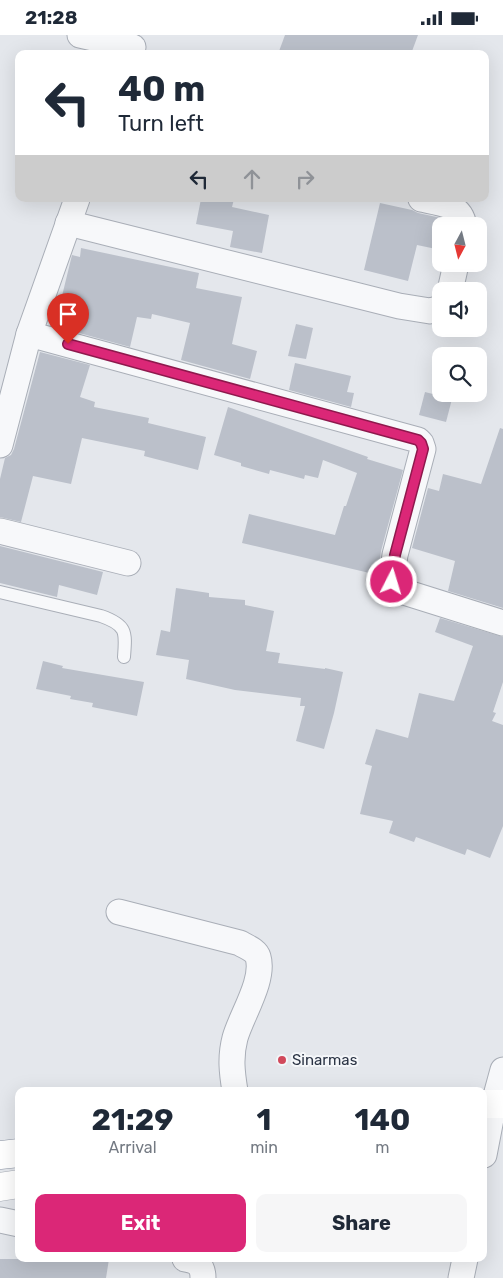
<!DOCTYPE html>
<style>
body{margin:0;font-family:Rubik,sans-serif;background:#f6f6f7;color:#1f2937;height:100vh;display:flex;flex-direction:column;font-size:19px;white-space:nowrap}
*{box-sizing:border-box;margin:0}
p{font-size:16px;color:#747a83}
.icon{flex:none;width:28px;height:28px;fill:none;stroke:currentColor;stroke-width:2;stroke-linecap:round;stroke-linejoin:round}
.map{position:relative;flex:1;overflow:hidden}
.details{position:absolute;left:15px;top:1052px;width:472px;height:175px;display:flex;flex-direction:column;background:#fff;border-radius:10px;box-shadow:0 5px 20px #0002}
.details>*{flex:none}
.guide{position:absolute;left:15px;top:15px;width:474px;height:152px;border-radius:10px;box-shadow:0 5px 20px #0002;background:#fff;color:#1f2937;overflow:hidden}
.needle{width:32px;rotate:187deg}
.controls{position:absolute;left:432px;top:182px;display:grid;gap:10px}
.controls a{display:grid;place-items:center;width:55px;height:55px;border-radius:10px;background:#fff;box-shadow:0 5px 20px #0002;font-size:25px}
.pin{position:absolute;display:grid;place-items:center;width:42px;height:42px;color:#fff;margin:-51px -21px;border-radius:50% 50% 50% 0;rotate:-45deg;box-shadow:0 0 5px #0007}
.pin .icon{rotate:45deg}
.me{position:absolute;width:55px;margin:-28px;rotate:5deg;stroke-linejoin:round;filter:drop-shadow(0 0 4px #0008)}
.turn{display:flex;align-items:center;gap:18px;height:105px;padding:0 20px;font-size:22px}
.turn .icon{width:65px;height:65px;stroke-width:2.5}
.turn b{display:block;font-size:35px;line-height:42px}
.lanes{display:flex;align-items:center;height:48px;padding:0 20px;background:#0003;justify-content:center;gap:25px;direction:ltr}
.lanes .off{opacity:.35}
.eta{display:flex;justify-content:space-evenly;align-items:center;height:85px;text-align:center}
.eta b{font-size:30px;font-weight:700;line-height:35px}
.cta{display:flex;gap:10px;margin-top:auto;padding:10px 20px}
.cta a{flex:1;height:58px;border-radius:10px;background:#db2777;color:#fff;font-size:20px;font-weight:700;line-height:58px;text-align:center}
.cta a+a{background:#f6f6f7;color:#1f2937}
.status{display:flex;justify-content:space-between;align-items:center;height:35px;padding:0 25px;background:#fff;direction:ltr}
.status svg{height:14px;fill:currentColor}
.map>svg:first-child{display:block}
.building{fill:#bbc0ca}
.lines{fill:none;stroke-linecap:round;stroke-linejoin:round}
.lane-casing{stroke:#a9aeb7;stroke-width:14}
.street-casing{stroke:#a9aeb7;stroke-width:27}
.secondary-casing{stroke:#a9aeb7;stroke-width:29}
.highway-casing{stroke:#8b94a3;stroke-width:29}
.lane{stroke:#f7f8fa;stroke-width:12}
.street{stroke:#f7f8fa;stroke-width:25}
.secondary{stroke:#fff;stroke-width:28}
.highway{stroke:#fff;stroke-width:28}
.route-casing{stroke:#8e194d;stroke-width:12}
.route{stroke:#db2777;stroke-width:9}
.poi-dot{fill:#d1495b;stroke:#f4f6f9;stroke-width:2}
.labels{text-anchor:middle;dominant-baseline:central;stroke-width:4;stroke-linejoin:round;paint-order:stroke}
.poi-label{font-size:15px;fill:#2b3445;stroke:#f4f6f9;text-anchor:start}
</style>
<div class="status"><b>21:28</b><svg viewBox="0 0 49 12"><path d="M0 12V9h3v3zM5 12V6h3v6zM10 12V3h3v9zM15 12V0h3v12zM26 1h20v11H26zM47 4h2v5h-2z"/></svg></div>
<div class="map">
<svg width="503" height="1243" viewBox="0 0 503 1243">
<rect width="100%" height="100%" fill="#e4e7ec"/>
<g class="building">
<path d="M285 0H418L411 19H278Z"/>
<path d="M201 164H234L232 172 269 180 262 218 230 212 233 196 196 189Z"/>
<path d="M380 168 412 175 418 178 441 183V215L417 210 408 246 364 235Z"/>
<path d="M81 213 199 238 196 253 242 262 232 309 257 316 250 344 181 325 190 288 152 279 151 284 137 282 130 312 50 290 58 260 62 261 72 220 80 222Z"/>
<path d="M296 289 313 293 306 324 288 321Z"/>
<path d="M40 317 90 330 80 362 95 367 94 372 149 383 148 388 206 402 198 435 144 421 145 416 82 403 71 449 33 441 21 487 0 482V444L5 423 11 420 14 414Z"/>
<path d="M295 328 351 341 347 357 354 358 351 372 289 355Z"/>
<path d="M425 357 452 364 446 387 419 380Z"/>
<path d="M228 372 368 422 367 424 403 435 381 516 378 540 242 508 249 479 335 500 344 471H346L357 438 323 425 318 443 305 440 304 444 270 435 269 439 241 431V428L214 420Z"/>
<path d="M500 393 503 394V573L448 556 455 526 412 513 428 453 439 456 443 439 481 449Z"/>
<path d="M0 511 103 537 97 560 59 550 57 562 0 548Z"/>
<path d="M176 553 209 558V562L245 565V570L274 576 266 616 280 618 278 628 325 634V633L343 637 334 678 324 714 296 706 305 671H300L301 663 235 655 186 644 189 625 156 620 161 595 170 597Z"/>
<path d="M440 583 503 602V647L493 677 496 678 492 686 503 690V791L490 823 467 814 465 820 416 802 414 807 389 798 393 786 360 779 372 731 365 729 376 694 408 703 419 658 454 666 473 611 435 597Z"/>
<path d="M43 626 63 631 62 633 144 647 137 681 92 672 93 668 70 664 71 661 36 654Z"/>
<path d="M0 1224H109L106 1243H0Z"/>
</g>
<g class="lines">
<defs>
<path id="lane" d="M0 557 101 581C127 590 126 597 124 622"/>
<g id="street">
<path d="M80 0 133 12"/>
<path d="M421 164C440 168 461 169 464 191"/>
<path d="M68 188 399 271 430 276 441 273"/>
<path d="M450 256 456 229"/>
<path d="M29 299 418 405 421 408 423 414 395 520 392 540V547L401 556 503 588"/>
<path d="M0 410 29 299 77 164"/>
<path d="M0 496 128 528"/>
<path d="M119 877 240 908C246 912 256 915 258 922 265 945 241 981 235 1003 230 1022 232 1038 235 1056"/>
<path d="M484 1120 494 1068 503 1035"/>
<path d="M0 1185 19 1189"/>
<path d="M185 1224C197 1226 203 1230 203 1243"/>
<path d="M461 1243 465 1224"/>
</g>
<path id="secondary" d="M0 1152 19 1149"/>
<g id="highway">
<path d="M484 1069H503"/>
<path d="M0 1120 19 1118"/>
</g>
</defs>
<use href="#lane" class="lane-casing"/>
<use href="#street" class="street-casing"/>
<use href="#secondary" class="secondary-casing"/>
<use href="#highway" class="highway-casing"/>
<use href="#lane" class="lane"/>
<use href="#street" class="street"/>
<use href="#secondary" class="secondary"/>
<use href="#highway" class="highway"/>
</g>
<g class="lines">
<defs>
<path id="route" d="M68 309 418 405 421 408 423 414 395 520 392 540V547"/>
</defs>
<use href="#route" class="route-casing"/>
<use href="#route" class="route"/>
</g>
<circle class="poi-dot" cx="282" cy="1025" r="5"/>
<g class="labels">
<g class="poi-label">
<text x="292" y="1025">Sinarmas</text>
</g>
</g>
</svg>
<div class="controls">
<a><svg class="needle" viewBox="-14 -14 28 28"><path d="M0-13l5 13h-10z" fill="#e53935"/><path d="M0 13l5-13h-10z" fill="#747a83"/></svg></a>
<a><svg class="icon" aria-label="sound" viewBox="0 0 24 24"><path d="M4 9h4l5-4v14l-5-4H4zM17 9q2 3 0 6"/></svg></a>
<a><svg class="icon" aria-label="search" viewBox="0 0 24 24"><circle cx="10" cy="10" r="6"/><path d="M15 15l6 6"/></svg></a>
</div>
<div class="pin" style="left:68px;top:309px;background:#d93025"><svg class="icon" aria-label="arrive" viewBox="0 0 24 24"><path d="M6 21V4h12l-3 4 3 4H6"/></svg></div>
<svg class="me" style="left:392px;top:547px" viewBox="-20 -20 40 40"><circle r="17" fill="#db2777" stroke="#fff" stroke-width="3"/><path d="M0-11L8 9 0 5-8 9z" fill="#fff"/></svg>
<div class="guide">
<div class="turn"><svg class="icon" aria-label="left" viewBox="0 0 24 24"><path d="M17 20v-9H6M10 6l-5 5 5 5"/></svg><div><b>40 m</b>Turn left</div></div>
<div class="lanes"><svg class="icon" aria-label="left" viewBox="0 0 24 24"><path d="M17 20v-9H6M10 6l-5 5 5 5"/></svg><svg class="icon off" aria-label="ahead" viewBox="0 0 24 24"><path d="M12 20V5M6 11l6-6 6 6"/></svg><svg class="icon off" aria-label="right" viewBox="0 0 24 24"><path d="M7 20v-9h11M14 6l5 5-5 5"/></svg></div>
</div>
<section class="details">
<div class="eta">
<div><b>21:29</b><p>Arrival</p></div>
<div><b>1</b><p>min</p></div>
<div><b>140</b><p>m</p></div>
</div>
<div class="cta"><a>Exit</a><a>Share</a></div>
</section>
</div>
